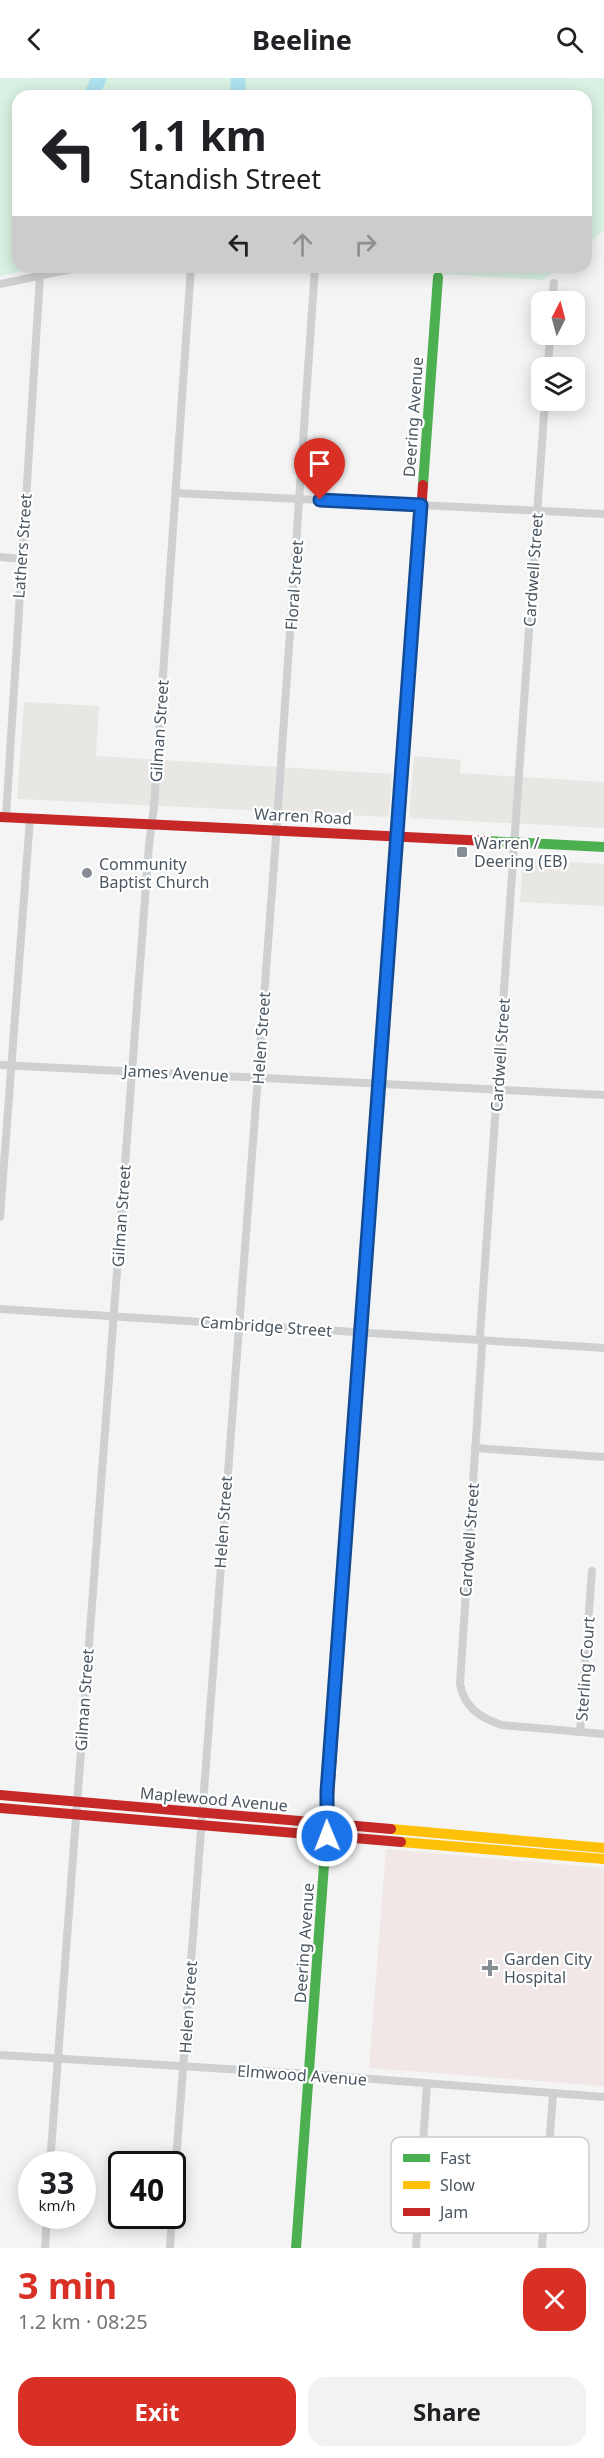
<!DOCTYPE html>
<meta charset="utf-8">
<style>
body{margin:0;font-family:"Noto Sans",sans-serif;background:#f2f2f2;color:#202124;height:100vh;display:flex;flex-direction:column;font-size:22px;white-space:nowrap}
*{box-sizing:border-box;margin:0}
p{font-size:20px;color:#757577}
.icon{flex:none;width:33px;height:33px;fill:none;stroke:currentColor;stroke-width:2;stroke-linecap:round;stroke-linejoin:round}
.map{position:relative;height:2170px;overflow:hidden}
.sheet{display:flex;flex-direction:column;background:#fff;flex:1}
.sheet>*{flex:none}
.guide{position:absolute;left:12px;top:12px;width:580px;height:183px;border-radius:18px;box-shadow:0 3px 15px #0003;background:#fff;color:#202124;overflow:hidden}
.needle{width:39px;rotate:6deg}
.buttons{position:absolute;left:531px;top:213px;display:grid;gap:12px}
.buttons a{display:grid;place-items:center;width:54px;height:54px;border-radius:12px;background:#fff;box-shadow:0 3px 15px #0003;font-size:30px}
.speed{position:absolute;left:18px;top:2073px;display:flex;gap:12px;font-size:30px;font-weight:700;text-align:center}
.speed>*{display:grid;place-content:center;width:78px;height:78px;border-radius:50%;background:#fff;box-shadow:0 3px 15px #0003;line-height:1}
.speed small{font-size:15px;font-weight:400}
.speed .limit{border:3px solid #111;border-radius:9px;background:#fff;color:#111}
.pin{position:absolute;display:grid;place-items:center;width:51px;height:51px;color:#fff;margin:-62px -26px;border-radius:50% 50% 50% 0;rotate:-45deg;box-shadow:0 0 6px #0007}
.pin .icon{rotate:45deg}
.me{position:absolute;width:66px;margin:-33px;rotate:359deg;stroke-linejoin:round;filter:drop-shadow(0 0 4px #0008)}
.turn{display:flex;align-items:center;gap:21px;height:126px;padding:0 18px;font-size:27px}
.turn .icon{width:78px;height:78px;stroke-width:2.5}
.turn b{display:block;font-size:42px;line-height:51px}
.lanes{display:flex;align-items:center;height:57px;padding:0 18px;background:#0003;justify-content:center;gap:30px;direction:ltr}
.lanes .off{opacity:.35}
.round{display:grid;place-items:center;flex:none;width:63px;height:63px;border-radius:18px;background:#f2f2f2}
.overview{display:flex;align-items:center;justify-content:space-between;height:102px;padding:0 18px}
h1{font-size:36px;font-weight:700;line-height:45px;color:#d93025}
.action{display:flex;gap:12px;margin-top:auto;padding:12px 18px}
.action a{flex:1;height:69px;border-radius:18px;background:#d93025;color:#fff;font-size:24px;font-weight:700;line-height:69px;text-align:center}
.action a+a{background:#f2f2f2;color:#202124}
header{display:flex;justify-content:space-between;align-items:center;height:78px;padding:0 18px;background:#fff;font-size:27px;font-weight:700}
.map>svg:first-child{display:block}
.commercial{fill:#e8e7e3}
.medical{fill:#f1e7e6}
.green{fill:#d9f2e3}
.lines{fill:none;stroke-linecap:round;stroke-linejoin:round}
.river{stroke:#aee2f0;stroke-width:15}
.street{stroke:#ced0d2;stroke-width:8}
.fast{stroke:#4caf50;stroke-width:10}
.slow{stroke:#ffc107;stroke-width:10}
.jam{stroke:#c62828;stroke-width:10}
.route-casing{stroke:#114b97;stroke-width:15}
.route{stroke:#1a73e8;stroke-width:10}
.poi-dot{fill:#868d94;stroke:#fff;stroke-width:2}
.labels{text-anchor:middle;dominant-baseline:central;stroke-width:4.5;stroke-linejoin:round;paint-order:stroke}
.street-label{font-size:16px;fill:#4a5661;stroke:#fff}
.poi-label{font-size:16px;fill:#4a5661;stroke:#fff;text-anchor:start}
.key{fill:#fff;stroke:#c9ccd0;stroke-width:1.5}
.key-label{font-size:16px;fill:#4a5661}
</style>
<header><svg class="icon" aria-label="back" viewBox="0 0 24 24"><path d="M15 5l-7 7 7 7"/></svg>Beeline<svg class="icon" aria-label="search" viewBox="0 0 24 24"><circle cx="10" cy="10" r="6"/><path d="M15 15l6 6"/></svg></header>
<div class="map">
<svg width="604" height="2170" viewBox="0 0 604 2170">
<rect width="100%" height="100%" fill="#f4f4f4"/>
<g class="commercial">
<path d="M24 624 99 628 96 678 392 696 389 739 17 721Z"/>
<path d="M414 678 461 682 460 695 604 704V750L409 740Z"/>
<path d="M523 781 604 786V828L520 824Z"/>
</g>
<path class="medical" d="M386 1771 604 1790V2008L369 1990Z"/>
<g class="green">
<path d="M0 0H604V152L587 166 586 18H18V189H41L0 198Z"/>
<path d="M324 189H559L543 202Z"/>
</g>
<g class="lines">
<g class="river">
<path d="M91 18 99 0"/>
<path d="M238 18V0"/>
</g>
<g class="street">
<path d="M0 206 81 189"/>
<path d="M552 224 554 205"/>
<path d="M548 290 550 256"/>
<path d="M545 322 480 1257 482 1267 460 1606C464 1629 480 1640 502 1647L604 1656"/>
<path d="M176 415 604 436"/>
<path d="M0 479 22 481"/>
<path d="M6 739 40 198"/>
<path d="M0 987 604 1017"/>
<path d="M0 1139 30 740"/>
<path d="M0 1231 604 1270"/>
<path d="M475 1370 604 1379"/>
<path d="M580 1654 592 1493"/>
<path d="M0 1977 309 1996 604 2019"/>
<path d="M50 2086 149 767 154 728 191 189"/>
<path d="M172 2136 275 773 315 189"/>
<path d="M45 2170 47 2138"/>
<path d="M170 2170 172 2138"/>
<path d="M416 2170 427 2006"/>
<path d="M542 2170 553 2015"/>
</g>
<g class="fast">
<path d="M423 407 438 199"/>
<path d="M487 763 604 769"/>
<path d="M296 2170 327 1746"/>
</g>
<g class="slow">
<path d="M362 1249 392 831"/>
<path d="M391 1751 604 1770"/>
<path d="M401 1764 604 1781"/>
</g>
<g class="jam">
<path d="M0 739 487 763"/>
<path d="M392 831 423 407"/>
<path d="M0 1717 391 1751"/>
<path d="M0 1730 401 1764"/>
<path d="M327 1746 362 1249"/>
</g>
</g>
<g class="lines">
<defs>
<path id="route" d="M320 422 421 427 327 1714V1758"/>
</defs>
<use href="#route" class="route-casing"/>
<use href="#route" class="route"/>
</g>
<g class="poi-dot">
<rect x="456" y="768" width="12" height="12" rx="3"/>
<circle cx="87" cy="795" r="6"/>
<path d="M487 1881h6v6h6v6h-6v6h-6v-6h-6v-6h6z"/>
</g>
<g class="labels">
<g class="street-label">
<text transform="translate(413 339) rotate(-86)">Deering Avenue</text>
<text transform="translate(22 468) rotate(-86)">Lathers Street</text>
<text transform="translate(533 492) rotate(-86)">Cardwell Street</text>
<text transform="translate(294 507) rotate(-86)">Floral Street</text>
<text transform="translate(159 653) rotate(-86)">Gilman Street</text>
<text transform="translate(303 738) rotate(3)">Warren Road</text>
<text transform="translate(261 960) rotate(-86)">Helen Street</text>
<text transform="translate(500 977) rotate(-86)">Cardwell Street</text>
<text transform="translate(176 995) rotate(3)">James Avenue</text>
<text transform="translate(121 1138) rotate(-86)">Gilman Street</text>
<text transform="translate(266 1248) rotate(4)">Cambridge Street</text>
<text transform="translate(223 1444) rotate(-86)">Helen Street</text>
<text transform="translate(469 1462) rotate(-86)">Cardwell Street</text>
<text transform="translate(585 1591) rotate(-86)">Sterling Court</text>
<text transform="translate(84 1622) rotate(-86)">Gilman Street</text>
<text transform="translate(214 1721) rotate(5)">Maplewood Avenue</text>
<text transform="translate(304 1865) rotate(-86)">Deering Avenue</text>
<text transform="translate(188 1929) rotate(-86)">Helen Street</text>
<text transform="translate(302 1997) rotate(4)">Elmwood Avenue</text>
</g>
<g class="poi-label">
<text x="474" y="765">Warren /<tspan x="474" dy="18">Deering (EB)</tspan></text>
<text x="99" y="786">Community<tspan x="99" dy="18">Baptist Church</tspan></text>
<text x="504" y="1881">Garden City<tspan x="504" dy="18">Hospital</tspan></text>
</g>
</g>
<rect x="391" y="2059" width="198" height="96" rx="9" class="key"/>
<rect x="403" y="2076" width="27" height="8" fill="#4caf50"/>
<rect x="403" y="2103" width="27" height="8" fill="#ffc107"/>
<rect x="403" y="2130" width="27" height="8" fill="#c62828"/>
<g class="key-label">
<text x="440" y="2086">Fast</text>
<text x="440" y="2113">Slow</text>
<text x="440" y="2140">Jam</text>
</g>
</svg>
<div class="buttons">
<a><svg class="needle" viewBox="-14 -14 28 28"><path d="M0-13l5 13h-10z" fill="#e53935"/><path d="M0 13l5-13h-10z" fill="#757577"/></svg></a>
<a><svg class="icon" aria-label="layers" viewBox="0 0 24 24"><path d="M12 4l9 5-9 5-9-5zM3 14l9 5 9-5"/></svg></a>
</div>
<div class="speed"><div>33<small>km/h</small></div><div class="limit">40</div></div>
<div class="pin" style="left:320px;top:422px;background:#d93025"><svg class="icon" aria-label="arrive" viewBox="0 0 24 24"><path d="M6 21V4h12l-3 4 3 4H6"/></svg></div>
<svg class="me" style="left:327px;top:1758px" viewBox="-20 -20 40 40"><circle r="17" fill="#1a73e8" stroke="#fff" stroke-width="3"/><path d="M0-11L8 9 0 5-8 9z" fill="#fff"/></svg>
<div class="guide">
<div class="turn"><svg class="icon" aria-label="left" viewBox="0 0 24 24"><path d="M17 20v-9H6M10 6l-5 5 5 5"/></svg><div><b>1.1 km</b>Standish Street</div></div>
<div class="lanes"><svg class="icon" aria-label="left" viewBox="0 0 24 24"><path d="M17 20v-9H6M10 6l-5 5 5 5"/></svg><svg class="icon off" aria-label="ahead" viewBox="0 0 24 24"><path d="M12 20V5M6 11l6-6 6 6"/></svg><svg class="icon off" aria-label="right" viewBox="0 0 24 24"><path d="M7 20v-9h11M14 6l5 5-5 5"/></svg></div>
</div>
</div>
<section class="sheet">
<div class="overview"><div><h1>3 min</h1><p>1.2 km · 08:25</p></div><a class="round" style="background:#d93025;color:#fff"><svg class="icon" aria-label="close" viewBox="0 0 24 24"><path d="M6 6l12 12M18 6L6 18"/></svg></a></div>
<div class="action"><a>Exit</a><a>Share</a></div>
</section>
